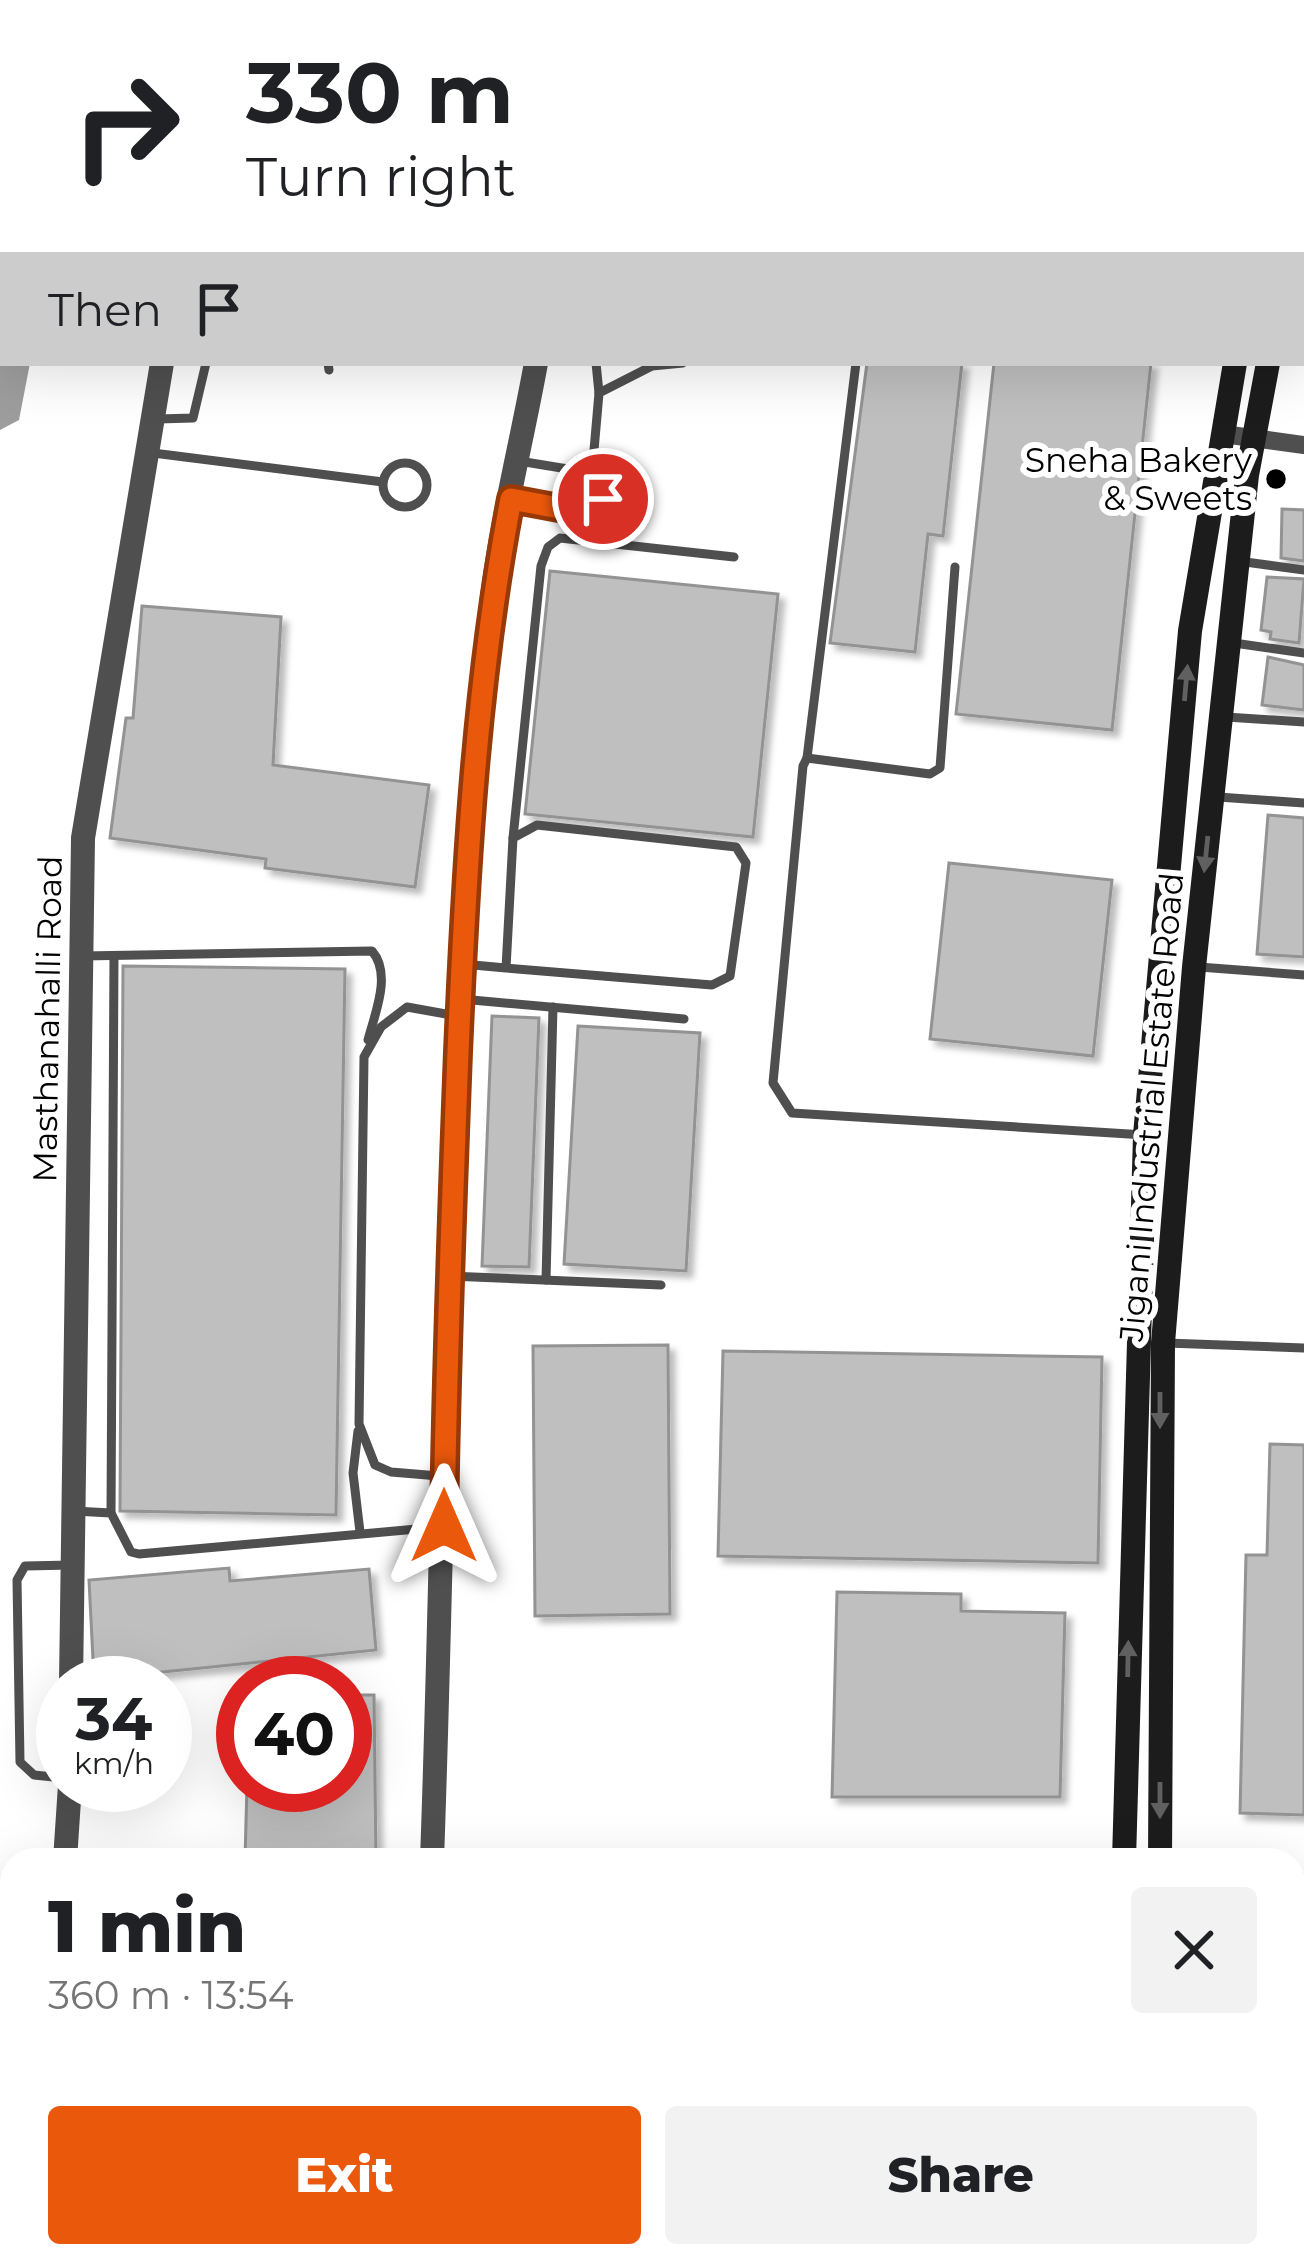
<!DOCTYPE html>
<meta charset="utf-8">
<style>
body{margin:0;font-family:Montserrat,sans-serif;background:#f2f2f2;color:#202124;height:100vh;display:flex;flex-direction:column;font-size:45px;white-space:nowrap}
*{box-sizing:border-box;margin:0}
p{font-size:39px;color:#757577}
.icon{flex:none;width:66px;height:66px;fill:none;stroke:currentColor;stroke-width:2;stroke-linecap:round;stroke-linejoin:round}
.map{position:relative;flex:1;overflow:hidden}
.sheet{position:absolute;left:0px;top:1848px;width:1305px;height:420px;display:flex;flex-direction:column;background:#fff;border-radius:36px 36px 0 0;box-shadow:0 12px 48px #0002}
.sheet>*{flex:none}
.guide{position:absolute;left:0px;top:0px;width:1305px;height:366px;box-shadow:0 12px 48px #0002;background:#fff;color:#202124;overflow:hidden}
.speed{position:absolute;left:36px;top:1656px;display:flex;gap:24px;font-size:60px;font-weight:700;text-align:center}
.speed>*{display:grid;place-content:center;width:156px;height:156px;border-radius:50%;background:#fff;box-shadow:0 12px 48px #0002;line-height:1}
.speed small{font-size:30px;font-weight:400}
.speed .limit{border:18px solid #d22;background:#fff;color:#111}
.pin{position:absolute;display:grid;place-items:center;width:102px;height:102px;color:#fff;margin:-51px;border:6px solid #fff;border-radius:50%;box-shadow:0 3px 12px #0007}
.me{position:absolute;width:132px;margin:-66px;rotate:0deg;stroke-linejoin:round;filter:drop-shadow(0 0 9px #0008)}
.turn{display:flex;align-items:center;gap:42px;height:252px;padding:0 48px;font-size:54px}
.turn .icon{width:156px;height:156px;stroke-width:2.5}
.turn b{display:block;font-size:84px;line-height:102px}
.then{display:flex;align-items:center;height:114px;padding:0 48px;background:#0003;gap:24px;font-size:45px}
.round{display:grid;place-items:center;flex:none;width:126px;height:126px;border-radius:12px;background:#f2f2f2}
.summary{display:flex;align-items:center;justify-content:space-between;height:204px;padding:0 48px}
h1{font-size:72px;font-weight:800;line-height:90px}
.cta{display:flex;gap:24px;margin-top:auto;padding:24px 48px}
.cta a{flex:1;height:138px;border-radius:12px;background:#ea580c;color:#fff;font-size:48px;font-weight:800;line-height:138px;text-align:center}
.cta a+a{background:#f2f2f2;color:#202124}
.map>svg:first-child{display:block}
.water{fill:#9d9d9d}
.building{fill:#bfbfbf;stroke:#939393;stroke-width:3;filter:url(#shadow)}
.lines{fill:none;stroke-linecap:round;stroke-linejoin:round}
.service{stroke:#4f4f4f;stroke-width:9}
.minor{stroke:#4f4f4f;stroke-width:18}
.tertiary{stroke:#4f4f4f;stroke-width:24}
.secondary{stroke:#1c1c1c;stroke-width:24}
.oneway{fill:#606060}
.route-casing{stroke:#983908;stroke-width:30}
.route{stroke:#ea580c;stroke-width:21}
.poi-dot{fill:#000;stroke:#fff;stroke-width:4.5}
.labels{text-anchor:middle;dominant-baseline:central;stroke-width:12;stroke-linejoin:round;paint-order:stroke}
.poi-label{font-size:33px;fill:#000;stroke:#fff;text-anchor:end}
.street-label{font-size:33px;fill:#000;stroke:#fff}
</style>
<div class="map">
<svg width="1304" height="2268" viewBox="0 0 1304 2268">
<defs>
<filter id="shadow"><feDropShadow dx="6" dy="6" stdDeviation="3" flood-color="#0004"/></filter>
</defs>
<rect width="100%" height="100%" fill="#fff"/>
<path class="water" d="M0 0H99L3 3V363H30L19 420 0 430Z"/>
<g class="building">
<path d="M867 363H962L943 536 928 534 915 652 830 643Z"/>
<path d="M994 363H1151L1112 730 956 714Z"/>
<path d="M1282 509 1304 510V561L1281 558Z"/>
<path d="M550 571 778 594 753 837 525 814Z"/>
<path d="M1267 577 1304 579 1299 643 1270 639 1271 632 1261 630Z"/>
<path d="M142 606 281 617 273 765 429 785 415 887 265 868 266 859 110 838 126 718H133Z"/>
<path d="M1268 657 1304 665V710L1262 705Z"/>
<path d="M1268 815 1304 818V957L1257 954Z"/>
<path d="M949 863 1112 880 1093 1056 930 1039Z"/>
<path d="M123 966 345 969 336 1515 120 1511Z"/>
<path d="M492 1016 539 1018 529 1267 482 1266Z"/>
<path d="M578 1026 700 1033 686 1271 564 1264Z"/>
<path d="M668 1345 670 1614 535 1616 533 1346Z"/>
<path d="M723 1351 1102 1357 1098 1563 718 1556Z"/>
<path d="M1270 1444 1304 1445V1815L1240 1813 1246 1555H1267Z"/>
<path d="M229 1568 230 1581 369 1569 376 1650 94 1679 89 1580Z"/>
<path d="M837 1592 961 1594V1611L1065 1613 1060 1797H832Z"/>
<path d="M345 1695H374L376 1860H245L247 1785H345Z"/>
</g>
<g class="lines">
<g class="service">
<path d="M328 363 329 370"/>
<path d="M596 363 599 393"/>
<path d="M158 419 193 418 206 363"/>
<path d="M153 453 383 482"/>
<circle cx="405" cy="485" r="22"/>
<path d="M592 473 599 393 652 366 683 363"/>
<path d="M511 499 575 511 603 499 592 473 519 461"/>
<path d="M1238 561 1304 570"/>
<path d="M955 567 940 768 930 774 807 758 803 766 773 1083 792 1113 1145 1135"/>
<path d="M1234 643 1304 653"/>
<path d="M1226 717 1304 722"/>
<path d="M807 758 856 363"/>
<path d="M1218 797 1304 803"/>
<path d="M513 838 541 566 548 547 560 538 734 557"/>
<path d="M82 956 372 951C392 974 375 1013 368 1040"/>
<path d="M462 964 506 968 712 985 730 976 746 863 736 847 537 825 513 838 506 968"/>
<path d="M1199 967 1304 975"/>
<path d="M461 999 684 1019"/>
<path d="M449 1276 661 1285"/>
<path d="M546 1280 553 1007"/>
<path d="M1166 1343 1304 1348"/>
<path d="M358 1431 353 1473 360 1532"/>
<path d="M439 1476 391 1472 375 1465 359 1424 364 1057 381 1027 407 1007 457 1016"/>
<path d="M74 1511 111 1513 131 1552 139 1554 439 1527"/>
<path d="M111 1513 114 956"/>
<path d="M63 1778 34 1775 20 1762 17 1580 25 1566 72 1565"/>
<path d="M284 2268 288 2256"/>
<path d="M363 2268V2256"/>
<path d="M1037 2268 1038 2256"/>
</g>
<g class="minor">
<path d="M1223 434 1304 445"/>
<path d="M0 2128 12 2125"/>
<path d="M132 2268 138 2256"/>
</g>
<g class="tertiary">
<path d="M222 3V0"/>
<path d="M603 3 604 0"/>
<path d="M71 1683 83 838 162 363"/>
<path d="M65 1860 70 1785"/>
<path d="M432 1860C447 1445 444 1027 490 614 499 530 521 446 536 363"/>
<path d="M1293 1889H1304"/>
<path d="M0 2034 12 2031"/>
</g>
<g class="secondary">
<path d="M1302 10 1304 1"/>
<path d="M1302 177 1304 166"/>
<path d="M1124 1860 1145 1135 1190 631 1235 363"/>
<path d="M1160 1860 1163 1343 1194 967 1247 475 1268 363"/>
<path d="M1118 2268V2256"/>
<path d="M1150 2268V2256"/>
</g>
</g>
<defs><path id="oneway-solid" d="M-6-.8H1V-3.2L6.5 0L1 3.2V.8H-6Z" transform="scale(3)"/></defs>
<g class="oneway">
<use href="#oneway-solid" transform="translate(1186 683) rotate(-85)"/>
<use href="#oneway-solid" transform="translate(1206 854) rotate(96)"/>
<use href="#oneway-solid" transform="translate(1160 1410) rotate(90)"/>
<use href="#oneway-solid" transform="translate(1128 1659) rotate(-89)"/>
<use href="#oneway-solid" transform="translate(1160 1800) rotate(90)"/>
</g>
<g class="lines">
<defs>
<path id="route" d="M444 1526C446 1368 452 1210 458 1052 466 867 476 681 511 499L575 511 603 499"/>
</defs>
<use href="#route" class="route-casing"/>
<use href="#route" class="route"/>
</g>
<circle class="poi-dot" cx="1276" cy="479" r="12"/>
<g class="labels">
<g class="poi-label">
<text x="1252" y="460">Sneha Bakery<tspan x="1252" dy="38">&amp; Sweets</tspan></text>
</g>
<g class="street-label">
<text transform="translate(47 1019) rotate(-89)">Masthanahalli Road</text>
<text transform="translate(1151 1107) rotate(-85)">Jigani Industrial Estate Road</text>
</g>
</g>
</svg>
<div class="speed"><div>34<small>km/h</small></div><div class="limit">40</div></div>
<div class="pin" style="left:603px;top:499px;background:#d93025"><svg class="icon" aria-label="arrive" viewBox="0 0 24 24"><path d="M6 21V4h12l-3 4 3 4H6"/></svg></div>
<svg class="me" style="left:444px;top:1526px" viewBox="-20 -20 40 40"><path d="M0-17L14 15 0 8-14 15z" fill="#ea580c" stroke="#fff" stroke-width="4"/></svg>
<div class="guide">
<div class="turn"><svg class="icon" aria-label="right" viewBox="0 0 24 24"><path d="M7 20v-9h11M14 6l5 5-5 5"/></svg><div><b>330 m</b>Turn right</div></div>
<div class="then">Then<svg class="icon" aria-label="arrive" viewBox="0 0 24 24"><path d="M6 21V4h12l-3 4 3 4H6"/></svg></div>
</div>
<section class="sheet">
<div class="summary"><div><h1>1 min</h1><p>360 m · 13:54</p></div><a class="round"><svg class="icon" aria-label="close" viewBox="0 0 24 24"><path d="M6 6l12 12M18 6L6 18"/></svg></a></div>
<div class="cta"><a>Exit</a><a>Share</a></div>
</section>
</div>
